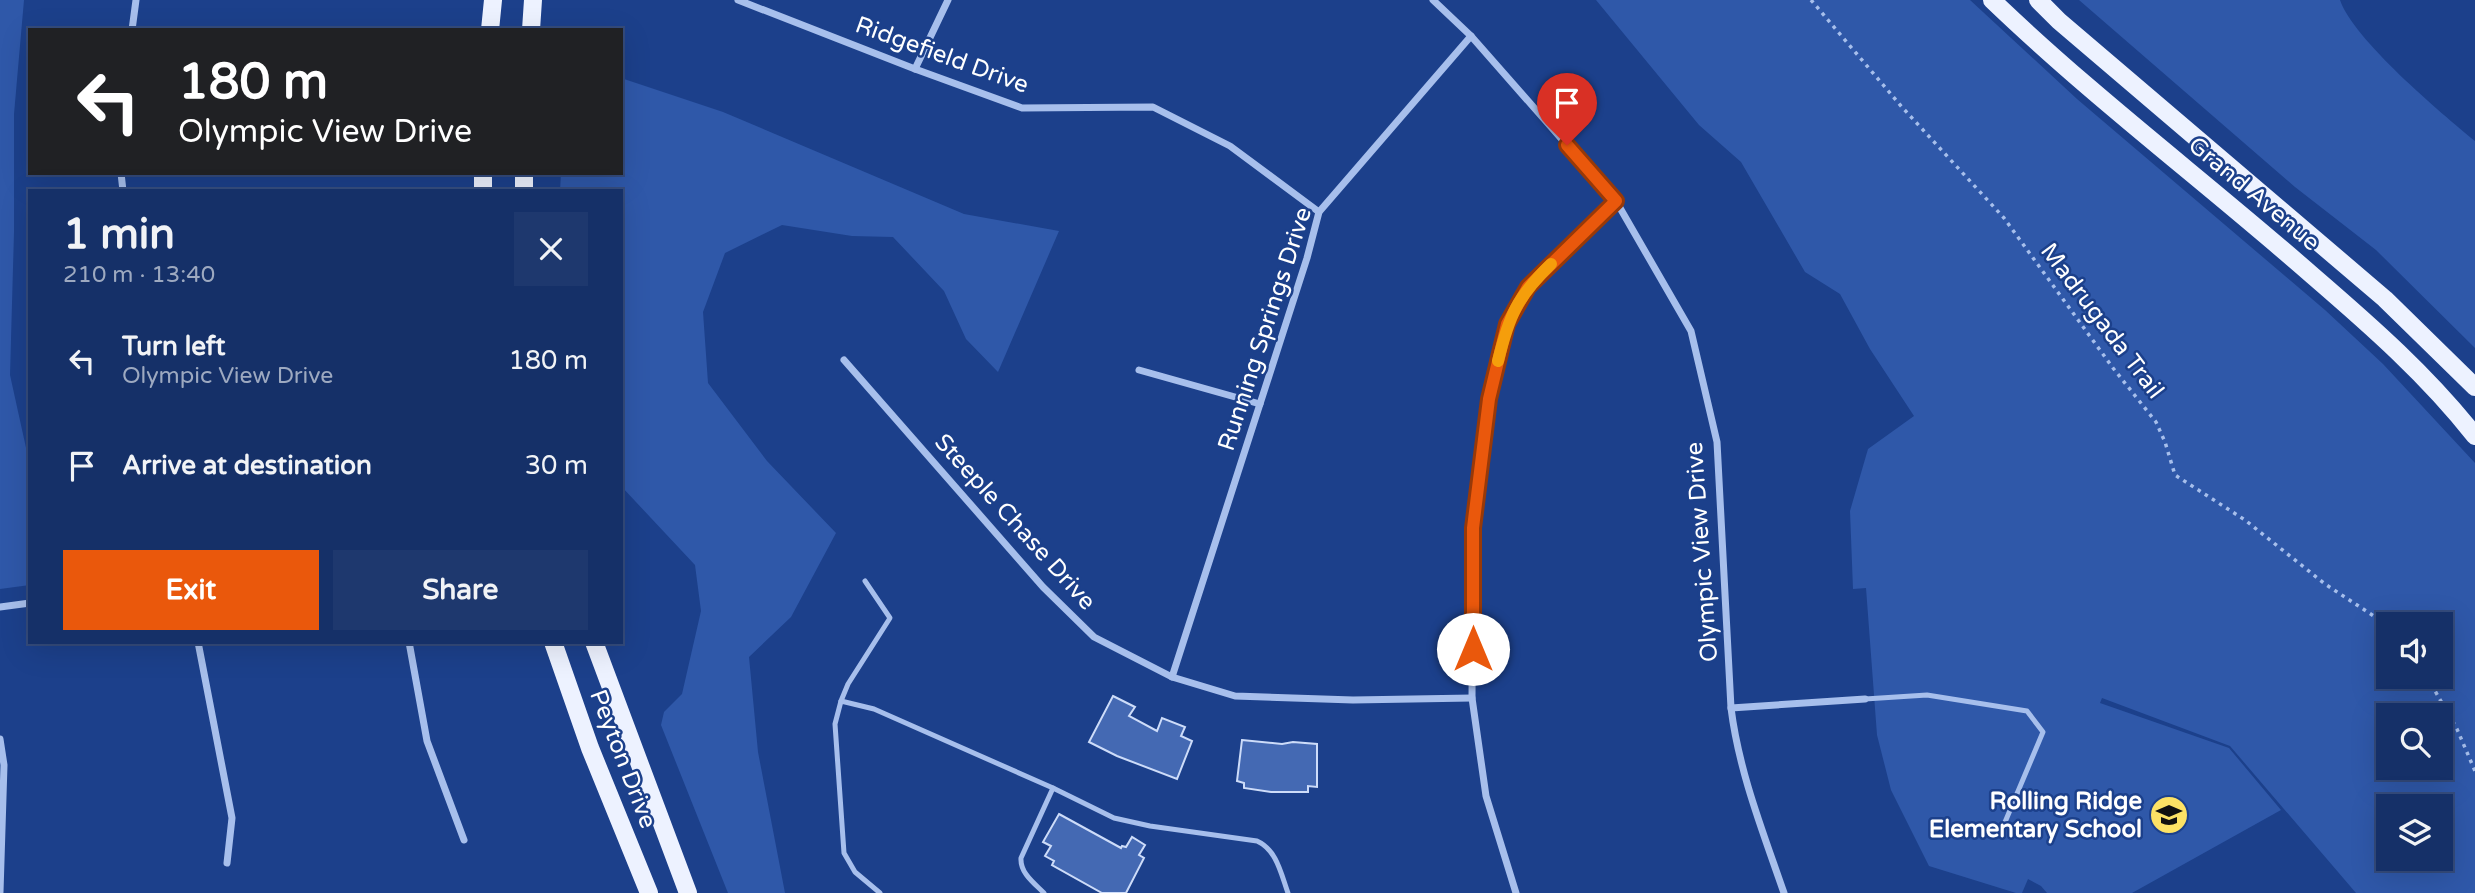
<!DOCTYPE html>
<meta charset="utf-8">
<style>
body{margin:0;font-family:"Varela Round",sans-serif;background:#1e386e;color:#f1f3f6;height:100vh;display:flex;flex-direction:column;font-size:26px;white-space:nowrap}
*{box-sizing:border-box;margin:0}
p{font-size:23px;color:#9da9c0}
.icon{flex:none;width:38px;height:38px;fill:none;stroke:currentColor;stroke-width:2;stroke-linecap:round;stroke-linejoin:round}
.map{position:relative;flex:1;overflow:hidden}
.drawer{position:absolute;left:28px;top:189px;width:595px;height:455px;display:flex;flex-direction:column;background:#153068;border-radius:0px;box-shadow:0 7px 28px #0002,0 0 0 2px #344b7c}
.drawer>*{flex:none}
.guide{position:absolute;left:28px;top:28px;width:595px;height:147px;border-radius:0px;box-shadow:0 7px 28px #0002,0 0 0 2px #344b7c;background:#202124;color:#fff;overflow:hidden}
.controls{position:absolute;left:2376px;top:612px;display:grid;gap:14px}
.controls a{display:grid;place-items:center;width:77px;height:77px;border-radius:0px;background:#153068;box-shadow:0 7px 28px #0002,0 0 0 2px #344b7c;font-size:35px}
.pin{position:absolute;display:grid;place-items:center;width:60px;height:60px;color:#fff;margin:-72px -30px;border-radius:50% 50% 50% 0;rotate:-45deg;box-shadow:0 0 7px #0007}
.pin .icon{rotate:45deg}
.me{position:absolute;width:77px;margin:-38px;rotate:0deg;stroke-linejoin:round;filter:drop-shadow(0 0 5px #0008)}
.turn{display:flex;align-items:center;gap:24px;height:147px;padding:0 35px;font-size:32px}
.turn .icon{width:91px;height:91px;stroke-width:2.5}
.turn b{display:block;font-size:49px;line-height:60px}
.round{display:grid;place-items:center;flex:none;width:74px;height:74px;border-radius:0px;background:#1e386e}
.headline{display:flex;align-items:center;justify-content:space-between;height:119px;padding:0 35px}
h1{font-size:42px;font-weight:800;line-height:52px}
.primary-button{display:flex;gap:14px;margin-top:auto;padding:14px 35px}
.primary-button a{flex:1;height:80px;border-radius:0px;background:#ea580c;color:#fff;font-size:28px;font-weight:800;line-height:80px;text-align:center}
.primary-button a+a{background:#1e386e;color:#f1f3f6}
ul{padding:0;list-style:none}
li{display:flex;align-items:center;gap:21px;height:105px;padding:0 35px}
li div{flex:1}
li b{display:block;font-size:26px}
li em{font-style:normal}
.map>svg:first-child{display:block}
.green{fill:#2f58a9;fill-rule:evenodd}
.building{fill:#4469b3;stroke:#cddcf9;stroke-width:2}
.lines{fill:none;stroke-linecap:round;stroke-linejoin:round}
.path{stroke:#a7bfec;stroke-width:3.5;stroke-dasharray:3.5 5;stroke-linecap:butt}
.service{stroke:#a7bfec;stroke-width:5}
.minor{stroke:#a7bfec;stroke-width:7}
.primary{stroke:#edf2ff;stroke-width:18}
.route-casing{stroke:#983908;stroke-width:18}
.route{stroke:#ea580c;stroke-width:12}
.slow{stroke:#f59e0b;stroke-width:12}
.labels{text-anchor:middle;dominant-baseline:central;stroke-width:5;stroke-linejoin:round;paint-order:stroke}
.street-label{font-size:24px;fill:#fff;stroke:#1c408b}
.poi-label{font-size:24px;font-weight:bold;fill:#fff;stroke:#1c408b;text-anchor:end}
</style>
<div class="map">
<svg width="2475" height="893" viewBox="0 0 2475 893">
<rect width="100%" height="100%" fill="#1c408b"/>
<g class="green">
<path d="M0 0H24L14 114V232L10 375 30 466V585L0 589Z"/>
<path d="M1596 0H1970L2077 99 2325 310 2383 364 2475 463V893H2356L2230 746 2102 698 2100 703 2229 748 2281 810 2132 893H2047L2041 886 2028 879 2022 893H2016L1929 866 1891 790 1877 735 1866 588 1853 589 1850 511 1868 449 1914 416 1870 349 1840 294 1805 272 1741 162 1699 125ZM2389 625H2441V677H2389ZM2389 716H2441V768H2389ZM2389 807H2441V859H2389Z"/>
<path d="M2079 0H2340C2353 39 2441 113 2475 141V348L2376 250 2295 187Z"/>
<path d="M621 78 723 112 964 214 1059 231 998 372 966 339 944 291 893 237 852 236 782 225 725 253 703 312 708 383 767 461 836 533 791 617 749 657 758 752 785 893H728L661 725 664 712 682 694 701 611 695 565 621 486V191H560L561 173H621Z"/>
</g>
<g class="building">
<path d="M1113 696 1135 707 1129 716 1157 731 1162 718 1185 727 1181 736 1192 741 1177 779 1117 756 1089 742Z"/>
<path d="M1242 740 1282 744 1293 742 1317 744V787L1308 786V792H1271L1244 788V783L1237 781Z"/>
<path d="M1059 814 1121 848 1122 846 1126 847 1132 837 1145 845 1139 855 1144 858 1126 893H1102L1052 865 1054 861 1045 856 1051 846 1043 842Z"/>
</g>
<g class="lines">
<g class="path">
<path d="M1811 0 1901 106 2004 218 2113 368 2156 422 2165 442 2175 475 2245 520 2325 584 2389 626"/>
<path d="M2427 677 2457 729 2475 771"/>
</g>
<g class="service">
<path d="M1865 699 1927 695 2027 711 2043 732 2000 834"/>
<path d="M841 701 848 684 890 618 865 581"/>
<path d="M880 893 855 872 844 853 835 724 841 701 874 709 1053 788"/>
<path d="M1044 893C1034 883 1020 873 1021 858L1053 788 1114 818 1150 826 1257 841C1277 850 1281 874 1288 893"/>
</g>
<g class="minor">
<path d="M738 0 915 69 1022 108 1153 107 1230 146 1319 212"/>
<path d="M1433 0 1471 36 1616 201 1691 331 1717 442 1731 708C1739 772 1763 832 1784 893"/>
<path d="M132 30 136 0"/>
<path d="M915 69 948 0"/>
<path d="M121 173 123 191"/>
<path d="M844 360 1043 587 1094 637 1172 677 1235 696 1353 700 1472 698"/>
<path d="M1139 370 1260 404"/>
<path d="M0 607 30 603"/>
<path d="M198 642 232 818 227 863"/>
<path d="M409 642 427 741 464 840"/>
<path d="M1172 677 1307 258 1319 212 1471 36"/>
<path d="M1731 708 1865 699"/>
<path d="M0 739 4 765 0 892"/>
<path d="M1516 893 1486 796 1472 698 1473 528 1488 399 1507 324 1528 287 1616 201"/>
</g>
<g class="primary">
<path d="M1992 0C2094 98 2207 183 2313 276 2371 326 2428 376 2475 436"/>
<path d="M2038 0 2059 21 2385 299 2475 387"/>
<path d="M490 30 493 0"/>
<path d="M531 30 533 0"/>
<path d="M483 191V173"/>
<path d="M524 191V173"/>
<path d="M553 642 590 748 649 893"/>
<path d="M594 642 688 893"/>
</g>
</g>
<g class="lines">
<defs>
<path id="route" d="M1473 649V528L1489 399 1507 324 1528 287 1616 201 1567 145"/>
</defs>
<use href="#route" class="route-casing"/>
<use href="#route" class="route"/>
<path class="slow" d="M1498 361C1509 316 1517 297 1551 264"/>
</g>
<defs>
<symbol id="school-disc" viewBox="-11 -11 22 22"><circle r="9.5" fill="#fde265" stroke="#1c408b"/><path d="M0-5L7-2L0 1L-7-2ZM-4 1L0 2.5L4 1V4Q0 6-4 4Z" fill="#111"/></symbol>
</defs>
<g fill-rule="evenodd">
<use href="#school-disc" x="2147" y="793" width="44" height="44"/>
</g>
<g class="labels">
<g class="street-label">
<text transform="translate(942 55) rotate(20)">Ridgefield Drive</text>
<text transform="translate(2254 194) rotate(40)">Grand Avenue</text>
<text transform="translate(2102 321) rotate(53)">Madrugada Trail</text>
<text transform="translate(1265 329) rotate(-72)">Running Springs Drive</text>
<text transform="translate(1015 522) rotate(48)">Steeple Chase Drive</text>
<text transform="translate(1702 552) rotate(-94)">Olympic View Drive</text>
<text transform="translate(623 759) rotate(69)">Peyton Drive</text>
</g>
<g class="poi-label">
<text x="2142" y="801">Rolling Ridge<tspan x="2142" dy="28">Elementary School</tspan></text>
</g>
</g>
</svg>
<div class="controls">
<a><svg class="icon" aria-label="sound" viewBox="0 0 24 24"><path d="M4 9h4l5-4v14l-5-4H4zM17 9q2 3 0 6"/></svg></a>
<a><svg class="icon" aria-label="search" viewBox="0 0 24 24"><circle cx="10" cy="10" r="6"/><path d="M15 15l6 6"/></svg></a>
<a><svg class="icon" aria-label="layers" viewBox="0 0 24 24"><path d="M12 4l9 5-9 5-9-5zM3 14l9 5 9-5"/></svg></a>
</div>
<div class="pin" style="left:1567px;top:145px;background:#d93025"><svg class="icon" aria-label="arrive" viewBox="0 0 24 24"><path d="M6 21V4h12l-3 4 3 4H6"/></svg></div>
<svg class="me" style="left:1473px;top:649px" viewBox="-20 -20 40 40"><circle r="19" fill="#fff"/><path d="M0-13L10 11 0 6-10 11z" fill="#ea580c"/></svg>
<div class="guide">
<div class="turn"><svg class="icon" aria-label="left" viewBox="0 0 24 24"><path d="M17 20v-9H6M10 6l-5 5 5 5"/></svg><div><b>180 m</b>Olympic View Drive</div></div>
</div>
<section class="drawer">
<div class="headline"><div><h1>1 min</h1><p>210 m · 13:40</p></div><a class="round"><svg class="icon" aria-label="close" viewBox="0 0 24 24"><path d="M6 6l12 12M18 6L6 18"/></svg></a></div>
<ul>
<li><svg class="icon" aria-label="left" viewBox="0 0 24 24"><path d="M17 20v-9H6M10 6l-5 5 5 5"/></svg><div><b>Turn left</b><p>Olympic View Drive</p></div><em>180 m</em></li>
<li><svg class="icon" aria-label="arrive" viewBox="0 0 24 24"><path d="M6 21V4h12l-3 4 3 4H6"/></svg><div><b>Arrive at destination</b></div><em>30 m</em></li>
</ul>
<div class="primary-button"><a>Exit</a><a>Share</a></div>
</section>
</div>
